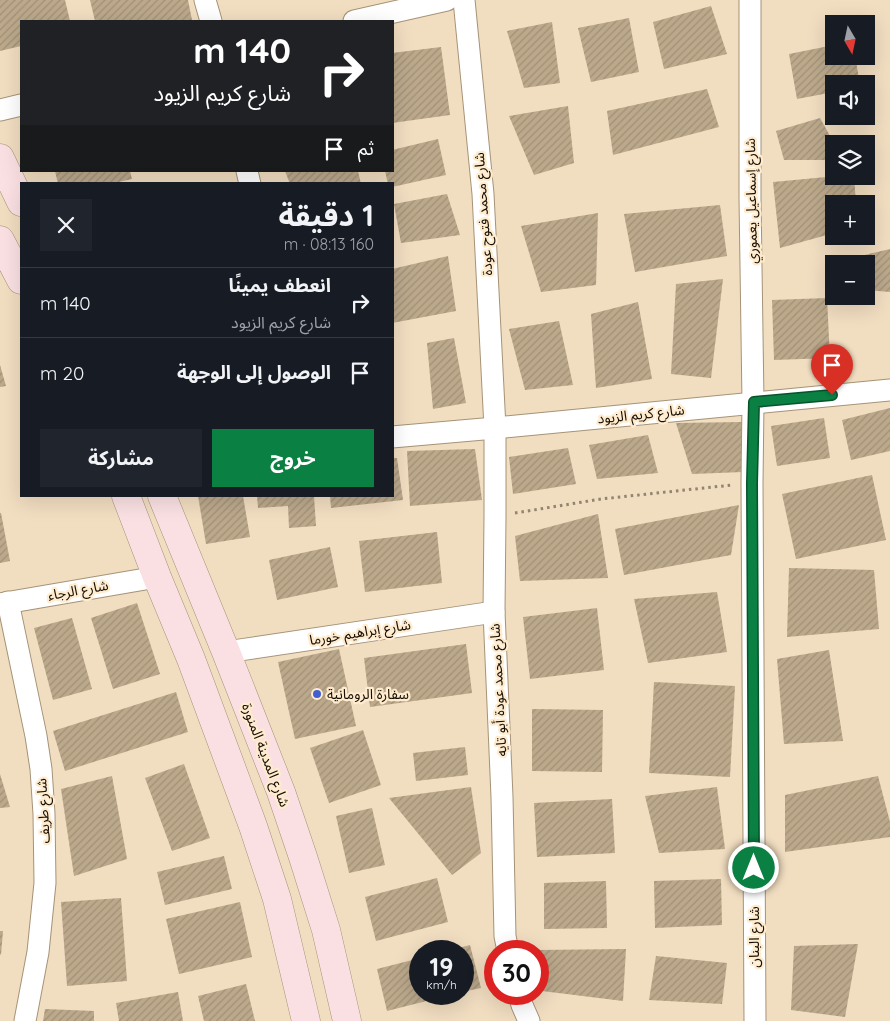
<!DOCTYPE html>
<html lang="ar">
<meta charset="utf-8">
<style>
body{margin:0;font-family:Quicksand,"Noto Sans Arabic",sans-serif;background:#20242c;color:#f1f3f6;direction:rtl;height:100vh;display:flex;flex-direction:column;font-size:19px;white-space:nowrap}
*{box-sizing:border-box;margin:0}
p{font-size:16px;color:#9ea1a6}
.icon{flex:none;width:28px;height:28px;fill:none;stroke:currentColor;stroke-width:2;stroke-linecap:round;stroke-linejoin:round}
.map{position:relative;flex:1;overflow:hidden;direction:ltr}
.side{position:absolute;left:20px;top:182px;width:374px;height:315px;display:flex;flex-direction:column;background:#171b24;border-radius:0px;box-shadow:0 5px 20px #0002;direction:rtl}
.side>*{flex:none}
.banner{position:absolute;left:20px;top:20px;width:374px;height:152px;border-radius:0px;box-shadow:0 5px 20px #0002;direction:rtl;background:#202124;color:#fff;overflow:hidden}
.needle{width:32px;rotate:171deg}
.tools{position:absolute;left:825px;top:15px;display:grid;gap:10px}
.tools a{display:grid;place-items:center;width:50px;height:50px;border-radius:0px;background:#171b24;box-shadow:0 5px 20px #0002;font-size:25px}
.speed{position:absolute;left:409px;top:940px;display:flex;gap:10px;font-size:25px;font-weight:700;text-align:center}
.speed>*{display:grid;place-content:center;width:65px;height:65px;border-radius:50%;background:#171b24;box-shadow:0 5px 20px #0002;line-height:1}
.speed small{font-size:12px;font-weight:400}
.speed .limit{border:8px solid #d22;background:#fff;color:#111}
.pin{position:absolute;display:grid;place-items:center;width:42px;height:42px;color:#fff;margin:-51px -21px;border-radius:50% 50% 50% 0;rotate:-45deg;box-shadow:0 0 5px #0007}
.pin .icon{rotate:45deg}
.me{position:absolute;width:55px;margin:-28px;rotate:0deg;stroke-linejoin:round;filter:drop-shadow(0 0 4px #0008)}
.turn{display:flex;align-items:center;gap:18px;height:105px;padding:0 20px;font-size:22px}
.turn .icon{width:65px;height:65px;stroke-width:2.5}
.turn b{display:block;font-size:35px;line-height:42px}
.then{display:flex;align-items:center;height:48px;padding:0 20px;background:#0003;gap:10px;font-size:19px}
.round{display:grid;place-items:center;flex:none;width:52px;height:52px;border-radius:0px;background:#20242c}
.overview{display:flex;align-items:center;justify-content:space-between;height:85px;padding:0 20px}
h1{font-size:30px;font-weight:700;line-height:38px}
.cta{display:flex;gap:10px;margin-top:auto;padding:10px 20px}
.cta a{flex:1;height:58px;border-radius:0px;background:#0b8043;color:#fff;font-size:20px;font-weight:700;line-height:58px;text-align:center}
.cta a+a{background:#20242c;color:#f1f3f6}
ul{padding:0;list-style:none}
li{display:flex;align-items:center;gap:15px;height:70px;padding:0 20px;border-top:1px solid #363941}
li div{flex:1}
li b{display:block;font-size:19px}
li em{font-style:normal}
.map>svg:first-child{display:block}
.building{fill:url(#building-hatch)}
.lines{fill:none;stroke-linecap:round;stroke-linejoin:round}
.minor-casing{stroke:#a69377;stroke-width:23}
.secondary-casing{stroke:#a69377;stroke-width:29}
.path{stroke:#92846f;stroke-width:3;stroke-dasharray:2.5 4;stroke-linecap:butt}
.minor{stroke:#fff;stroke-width:21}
.secondary{stroke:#fae0e3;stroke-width:28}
.route-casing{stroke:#07532c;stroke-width:12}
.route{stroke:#0b8043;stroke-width:9}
.poi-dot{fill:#425ed1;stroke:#ffebcd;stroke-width:2}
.labels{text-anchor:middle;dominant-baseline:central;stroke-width:4.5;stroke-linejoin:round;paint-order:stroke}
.street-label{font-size:14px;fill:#150e05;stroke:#ffebcd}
.poi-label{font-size:14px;fill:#150e05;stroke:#ffebcd;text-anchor:start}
</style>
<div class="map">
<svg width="890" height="1021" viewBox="0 0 890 1021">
<defs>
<pattern id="building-hatch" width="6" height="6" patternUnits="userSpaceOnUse" patternTransform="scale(1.25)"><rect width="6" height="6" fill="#bca98c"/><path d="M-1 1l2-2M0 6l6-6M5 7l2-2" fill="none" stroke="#a19077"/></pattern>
</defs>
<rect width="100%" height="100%" fill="#f1ddc0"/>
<g class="building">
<path d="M0 0H65L70 21H21V46L0 51Z"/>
<path d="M90 0H188L192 20 187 21H95Z"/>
<path d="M711 6 727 54 664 69 653 22Z"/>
<path d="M629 18 639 72 591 82 578 28Z"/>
<path d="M552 22 560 83 524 88 507 31Z"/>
<path d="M834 45V56H855L860 84H834V92L797 99 789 54Z"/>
<path d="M441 47 450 115 392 123V53Z"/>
<path d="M707 89 719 127 613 155 607 111Z"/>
<path d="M568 106 574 163 534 175 509 116Z"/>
<path d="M820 118 834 143V160H784L776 131Z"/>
<path d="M438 139 446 175 392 187V184H388L385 171H392V150Z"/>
<path d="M55 171H130L132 179 110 184H58Z"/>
<path d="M285 171H358L361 184H290Z"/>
<path d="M837 176H854L856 204H834V233L780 248 773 182Z"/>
<path d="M447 194 460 235 401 243 394 204Z"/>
<path d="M720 205 727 256 635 272 624 214Z"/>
<path d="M598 213 596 285 541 292 521 226Z"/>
<path d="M890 249V292L866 290V264H844L843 260Z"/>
<path d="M448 256 456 311 392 323V269Z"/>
<path d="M723 279 711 378 671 374 676 284Z"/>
<path d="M827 298 830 358 774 360 772 300Z"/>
<path d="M638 302 652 379 596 388 591 314Z"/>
<path d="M559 321 573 385 525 390 509 329Z"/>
<path d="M454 338 466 403 433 409 427 343Z"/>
<path d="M0 365 6 386 0 387Z"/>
<path d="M890 408V451L851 460 842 420Z"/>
<path d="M824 418 830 458 777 466 771 426Z"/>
<path d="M742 422 743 472 692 474 676 423Z"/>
<path d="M648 435 658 473 597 479 589 445Z"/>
<path d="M568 448 576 484 513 494 509 457Z"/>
<path d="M475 449 482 500 410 506 407 451Z"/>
<path d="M392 458H397L403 500 331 508 330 496H392Z"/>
<path d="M872 475 886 540 796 559 782 494Z"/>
<path d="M198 496H243L250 537 206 544Z"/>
<path d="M257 496H314L316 526 289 528 288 506 258 508Z"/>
<path d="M739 505 731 555 624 575 615 529Z"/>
<path d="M0 513H1L10 561 0 563Z"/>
<path d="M598 514 608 578 520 581 515 536Z"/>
<path d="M437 532 442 583 365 592 359 541Z"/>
<path d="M330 547 338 587 277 600 269 560Z"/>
<path d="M789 568 874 570 879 629 787 637Z"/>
<path d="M717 592 727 652 648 663 634 599Z"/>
<path d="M137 603 160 674 113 689 91 618Z"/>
<path d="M597 608 604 670 530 679 523 617Z"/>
<path d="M72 618 92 689 53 700 34 628Z"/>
<path d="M466 644 472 693 370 707 364 658Z"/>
<path d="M339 649 356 726 295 739 278 662Z"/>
<path d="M829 650 843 741 784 744 777 659Z"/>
<path d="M654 682 735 686 730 777 649 773Z"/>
<path d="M176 692 188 732 65 771 53 731Z"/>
<path d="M532 709 603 710 602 772 532 771Z"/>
<path d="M363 730 381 785 329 803 310 748Z"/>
<path d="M465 747 468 775 416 781 413 753Z"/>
<path d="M184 764 210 838 172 851 145 778Z"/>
<path d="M0 774 10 807 0 808Z"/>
<path d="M112 776 127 859 74 876 61 789Z"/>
<path d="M878 776 890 822V837L785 852V795Z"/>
<path d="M471 787 481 853 452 875 389 798Z"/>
<path d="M717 787 725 849 659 853 645 796Z"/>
<path d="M612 799 615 853 537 857 534 803Z"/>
<path d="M372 808 385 865 349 873 336 816Z"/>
<path d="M224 856 232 889 165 905 157 872Z"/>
<path d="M437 878 448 922 376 941 365 897Z"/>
<path d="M721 879 722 925 655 928 654 881Z"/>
<path d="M606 881 607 928 544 929V883Z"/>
<path d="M121 898 127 981 67 986 61 902Z"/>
<path d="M240 902 252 957 179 974 166 919Z"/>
<path d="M0 931H3L1 955 0 954Z"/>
<path d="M858 944 845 1017 791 1010 794 946Z"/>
<path d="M470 945 481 988 462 992V951H448Z"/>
<path d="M626 949 623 1001 542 991 538 963V950Z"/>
<path d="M656 956 727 963 722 1004 649 1000Z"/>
<path d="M420 958V994H454L387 1011 377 969Z"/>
<path d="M246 984 255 1021H204L198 996Z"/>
<path d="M178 992 183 1021H119L116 1003Z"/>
<path d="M45 1009 94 1011V1021H43Z"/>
</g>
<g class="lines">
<defs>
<g id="minor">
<path d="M205 0 211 21"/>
<path d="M464 0 483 194 495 428V516L494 612 502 797 505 936 508 951"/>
<path d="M750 0V198L753 402 752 483 755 1021"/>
<path d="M354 21 447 0"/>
<path d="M0 110 21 105"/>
<path d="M247 171 250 184"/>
<path d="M392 437 495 428 890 390"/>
<path d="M8 602 36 736 41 769 44 814 45 883 38 952 25 1021"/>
<path d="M0 604 157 577"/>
<path d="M226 652 494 612"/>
<path d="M519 994 522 1005 529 1021"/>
</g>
<g id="secondary">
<path d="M0 158 21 202"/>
<path d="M0 240 21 280"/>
<path d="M126 496 157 577 191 659 253 826 277 899 306 1021"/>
<path d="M162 496 226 652 281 792 303 857 326 930 347 1021"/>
</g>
</defs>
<use href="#minor" class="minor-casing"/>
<use href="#secondary" class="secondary-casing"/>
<path class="path" d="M515 513 601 499 732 485"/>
<use href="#minor" class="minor"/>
<use href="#secondary" class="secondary"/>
</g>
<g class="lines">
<defs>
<path id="route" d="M754 868 752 483 754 402 832 395"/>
</defs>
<use href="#route" class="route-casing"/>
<use href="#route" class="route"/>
</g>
<circle class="poi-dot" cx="317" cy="694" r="5"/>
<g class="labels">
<g class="street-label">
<text transform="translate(751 201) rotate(-91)">شارع إسماعيل يعموري</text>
<text transform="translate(483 214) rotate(-94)">شارع محمد فتوح عودة</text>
<text transform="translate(641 414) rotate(-6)">شارع كريم الزيود</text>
<text transform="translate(78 590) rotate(-10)">شارع الرجاء</text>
<text transform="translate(360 632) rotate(-9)">شارع إبراهيم خورما</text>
<text transform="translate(498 690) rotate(-93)">شارع محمد عودة أبو تايه</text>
<text transform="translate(266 755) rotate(69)">شارع المدينة المنورة</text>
<text transform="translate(43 811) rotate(-93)">شارع طريف</text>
<text transform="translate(754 937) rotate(-90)">شارع البنان</text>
</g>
<g class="poi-label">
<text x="327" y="694">سفارة الرومانية</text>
</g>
</g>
</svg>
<div class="tools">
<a><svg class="needle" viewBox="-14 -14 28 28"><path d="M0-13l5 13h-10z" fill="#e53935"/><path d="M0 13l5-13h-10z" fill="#9ea1a6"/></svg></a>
<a><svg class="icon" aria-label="sound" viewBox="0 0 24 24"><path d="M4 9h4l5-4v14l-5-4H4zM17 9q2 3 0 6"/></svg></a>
<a><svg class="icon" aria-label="layers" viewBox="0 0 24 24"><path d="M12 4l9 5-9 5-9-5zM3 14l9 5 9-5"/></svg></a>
<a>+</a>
<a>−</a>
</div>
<div class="speed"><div>19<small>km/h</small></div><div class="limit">30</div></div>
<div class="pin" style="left:832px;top:395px;background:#d93025"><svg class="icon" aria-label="arrive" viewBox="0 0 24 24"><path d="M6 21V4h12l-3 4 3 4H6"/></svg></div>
<svg class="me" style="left:754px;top:868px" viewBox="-20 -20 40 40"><circle r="17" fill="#0b8043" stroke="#fff" stroke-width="3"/><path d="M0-11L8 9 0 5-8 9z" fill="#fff"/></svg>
<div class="banner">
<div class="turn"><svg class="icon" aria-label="right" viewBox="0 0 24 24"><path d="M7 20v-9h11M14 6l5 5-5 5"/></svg><div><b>140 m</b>شارع كريم الزيود</div></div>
<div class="then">ثم<svg class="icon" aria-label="arrive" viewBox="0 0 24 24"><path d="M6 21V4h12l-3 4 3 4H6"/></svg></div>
</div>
<section class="side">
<div class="overview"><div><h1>1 دقيقة</h1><p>160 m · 08:13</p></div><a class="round"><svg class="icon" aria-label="close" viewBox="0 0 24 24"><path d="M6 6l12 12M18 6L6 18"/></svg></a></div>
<ul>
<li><svg class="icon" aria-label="right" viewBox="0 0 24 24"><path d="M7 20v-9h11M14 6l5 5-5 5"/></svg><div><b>انعطف يمينًا</b><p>شارع كريم الزيود</p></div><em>140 m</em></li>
<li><svg class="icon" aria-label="arrive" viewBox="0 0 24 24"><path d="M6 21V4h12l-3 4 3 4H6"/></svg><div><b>الوصول إلى الوجهة</b></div><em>20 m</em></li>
</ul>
<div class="cta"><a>خروج</a><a>مشاركة</a></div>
</section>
</div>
